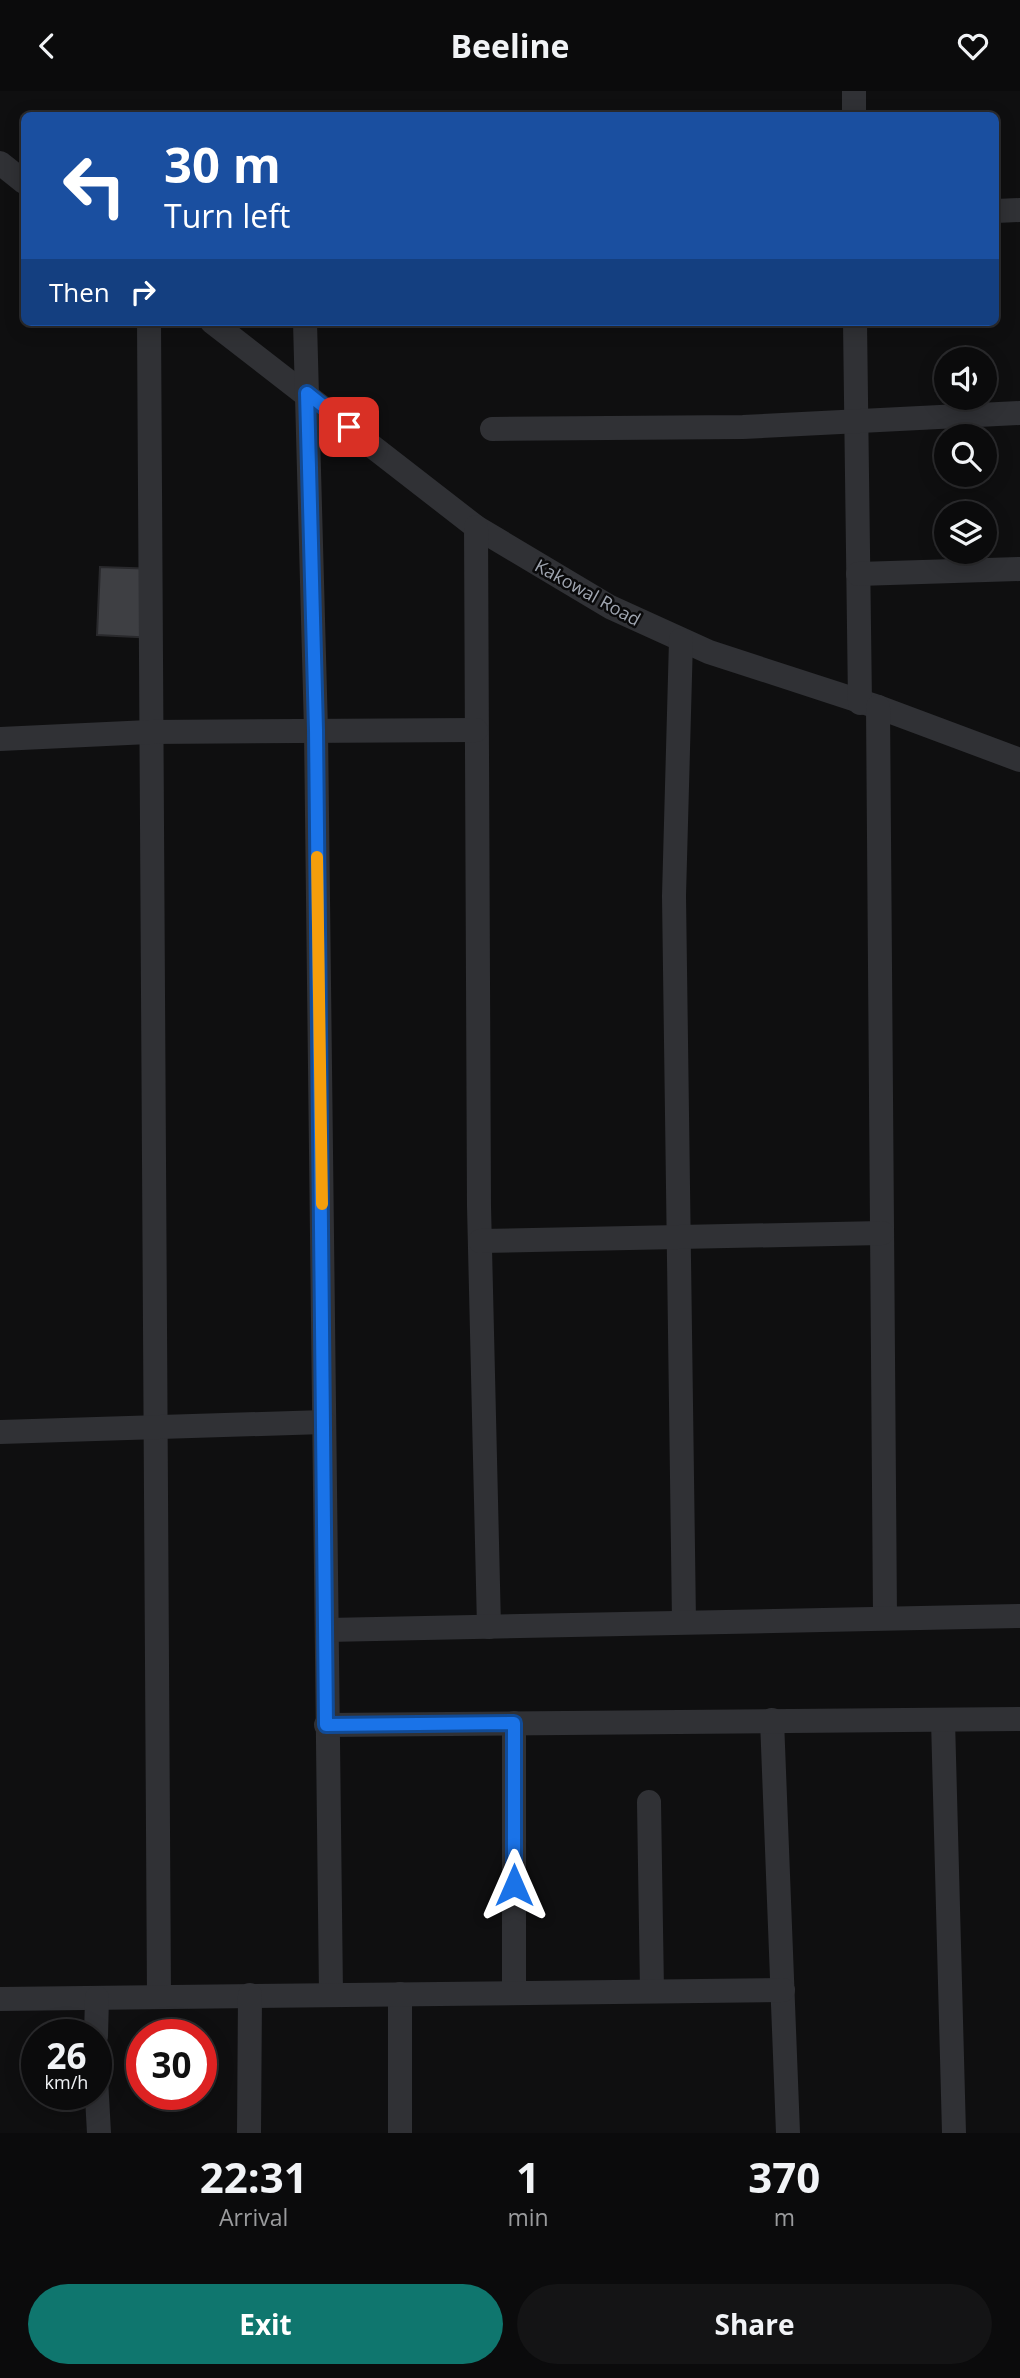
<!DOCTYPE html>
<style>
body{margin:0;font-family:"Open Sans",sans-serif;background:#141415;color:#f1f3f6;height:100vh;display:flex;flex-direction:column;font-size:26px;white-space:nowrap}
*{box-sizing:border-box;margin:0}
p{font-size:23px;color:#9a9b9d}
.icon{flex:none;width:38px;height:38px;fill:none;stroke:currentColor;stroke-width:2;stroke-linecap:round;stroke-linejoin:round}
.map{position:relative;height:2042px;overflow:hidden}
.drawer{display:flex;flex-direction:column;background:#0b0b0c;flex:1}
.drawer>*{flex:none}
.guide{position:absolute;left:21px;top:21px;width:978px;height:214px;border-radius:10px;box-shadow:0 4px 18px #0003,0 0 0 2px #2b2b2d;background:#1a4fa0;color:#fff;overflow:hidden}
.buttons{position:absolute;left:934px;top:256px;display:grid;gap:14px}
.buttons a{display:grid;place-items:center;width:63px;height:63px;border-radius:50%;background:#0b0b0c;box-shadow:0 4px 18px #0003,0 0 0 2px #2b2b2d;font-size:35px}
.speed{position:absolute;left:21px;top:1928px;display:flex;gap:14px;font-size:35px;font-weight:700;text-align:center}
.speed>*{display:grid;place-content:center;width:91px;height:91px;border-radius:50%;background:#0b0b0c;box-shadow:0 4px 18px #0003,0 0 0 2px #2b2b2d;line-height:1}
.speed small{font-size:18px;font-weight:400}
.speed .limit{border:10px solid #d22;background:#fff;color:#111}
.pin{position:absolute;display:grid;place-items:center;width:60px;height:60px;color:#fff;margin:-30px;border-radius:14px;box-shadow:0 4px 10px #0006}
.me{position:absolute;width:77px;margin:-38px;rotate:0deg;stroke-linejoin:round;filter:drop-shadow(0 0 5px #0008)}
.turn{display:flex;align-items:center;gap:24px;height:147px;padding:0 28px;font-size:32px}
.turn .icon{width:91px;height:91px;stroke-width:2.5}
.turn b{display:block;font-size:49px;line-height:60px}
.then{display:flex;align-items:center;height:66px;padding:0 28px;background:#0003;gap:14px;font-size:26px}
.eta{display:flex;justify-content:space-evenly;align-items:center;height:119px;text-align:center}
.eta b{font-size:42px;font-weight:700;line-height:49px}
.action{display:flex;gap:14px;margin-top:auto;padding:14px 28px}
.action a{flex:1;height:80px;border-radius:42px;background:#0f766e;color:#fff;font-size:28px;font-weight:700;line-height:80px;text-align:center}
.action a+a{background:#141415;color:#f1f3f6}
header{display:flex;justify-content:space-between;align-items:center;height:91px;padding:0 28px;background:#0b0b0c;font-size:32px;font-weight:700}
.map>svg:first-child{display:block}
.building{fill:#3e3f43;stroke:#29292c;stroke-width:2}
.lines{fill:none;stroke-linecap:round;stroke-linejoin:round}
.street{stroke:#303135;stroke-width:24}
.route-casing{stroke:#114b97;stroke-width:18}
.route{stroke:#1a73e8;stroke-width:12}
.slow{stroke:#f59e0b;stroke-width:12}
.labels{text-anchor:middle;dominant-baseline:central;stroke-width:5;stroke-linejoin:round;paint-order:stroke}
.street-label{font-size:18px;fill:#a0a6b1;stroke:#0a0a0b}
</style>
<header><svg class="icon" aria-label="back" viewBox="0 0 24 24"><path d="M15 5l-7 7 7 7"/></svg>Beeline<svg class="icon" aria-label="heart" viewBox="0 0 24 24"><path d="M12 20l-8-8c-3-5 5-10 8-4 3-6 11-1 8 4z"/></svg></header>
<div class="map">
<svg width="1020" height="2042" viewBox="0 0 1020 2042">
<rect width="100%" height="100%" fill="#0f0f10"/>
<path class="building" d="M100 476 158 478 155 547 97 544Z"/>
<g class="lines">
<g class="street">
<path d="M854 24V0"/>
<path d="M0 72 24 91"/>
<path d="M996 120 1020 119"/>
<path d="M149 231 159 1906"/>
<path d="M212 231 476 436 610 516 709 561 878 616 1020 669"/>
<path d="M305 231 316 639 331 1903"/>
<path d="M855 231 860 612"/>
<path d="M492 338 743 336 1020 322"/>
<path d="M476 436 479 1115 489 1536"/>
<path d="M858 483 1020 478"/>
<path d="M681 549 674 805 684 1531"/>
<path d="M878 616 885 1526"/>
<path d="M0 648 149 641 476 639"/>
<path d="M480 1150 882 1142"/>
<path d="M0 1341 324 1331"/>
<path d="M327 1539 1020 1525"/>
<path d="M772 1629 788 2042"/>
<path d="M943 1629 954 2042"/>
<path d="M514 1632V1902"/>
<path d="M326 1634 1020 1628"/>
<path d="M649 1711 652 1900"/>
<path d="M400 1903V2042"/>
<path d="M0 1908 783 1899"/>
<path d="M96 1945 97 1907"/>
<path d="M96 1988 99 2042"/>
<path d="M249 2042 250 1904"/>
</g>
</g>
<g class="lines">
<defs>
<path id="route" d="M349 336 307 302 316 639 326 1634 514 1632V1794"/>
</defs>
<use href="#route" class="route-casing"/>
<use href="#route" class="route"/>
<path class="slow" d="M317 766 322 1113"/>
</g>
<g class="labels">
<g class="street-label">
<text transform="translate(588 501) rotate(29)">Kakowal Road</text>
</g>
</g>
</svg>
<div class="buttons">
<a><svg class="icon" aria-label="sound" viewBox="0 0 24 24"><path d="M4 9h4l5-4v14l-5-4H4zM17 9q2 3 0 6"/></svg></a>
<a><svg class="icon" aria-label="search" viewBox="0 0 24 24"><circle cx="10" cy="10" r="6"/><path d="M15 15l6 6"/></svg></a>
<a><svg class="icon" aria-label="layers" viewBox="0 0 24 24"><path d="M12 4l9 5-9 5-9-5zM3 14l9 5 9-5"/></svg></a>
</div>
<div class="speed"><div>26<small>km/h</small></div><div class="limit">30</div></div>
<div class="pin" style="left:349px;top:336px;background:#d93025"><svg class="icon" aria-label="arrive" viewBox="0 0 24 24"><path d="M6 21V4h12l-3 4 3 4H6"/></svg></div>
<svg class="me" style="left:514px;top:1794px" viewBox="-20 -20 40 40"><path d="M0-17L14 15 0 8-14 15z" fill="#1a73e8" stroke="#fff" stroke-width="4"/></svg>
<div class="guide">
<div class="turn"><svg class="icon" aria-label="left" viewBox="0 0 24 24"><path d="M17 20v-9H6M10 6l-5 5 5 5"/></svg><div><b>30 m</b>Turn left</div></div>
<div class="then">Then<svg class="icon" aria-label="right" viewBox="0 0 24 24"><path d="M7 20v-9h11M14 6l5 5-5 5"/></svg></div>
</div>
</div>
<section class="drawer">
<div class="eta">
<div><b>22:31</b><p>Arrival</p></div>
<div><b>1</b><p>min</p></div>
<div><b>370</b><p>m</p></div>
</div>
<div class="action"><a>Exit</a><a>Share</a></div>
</section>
